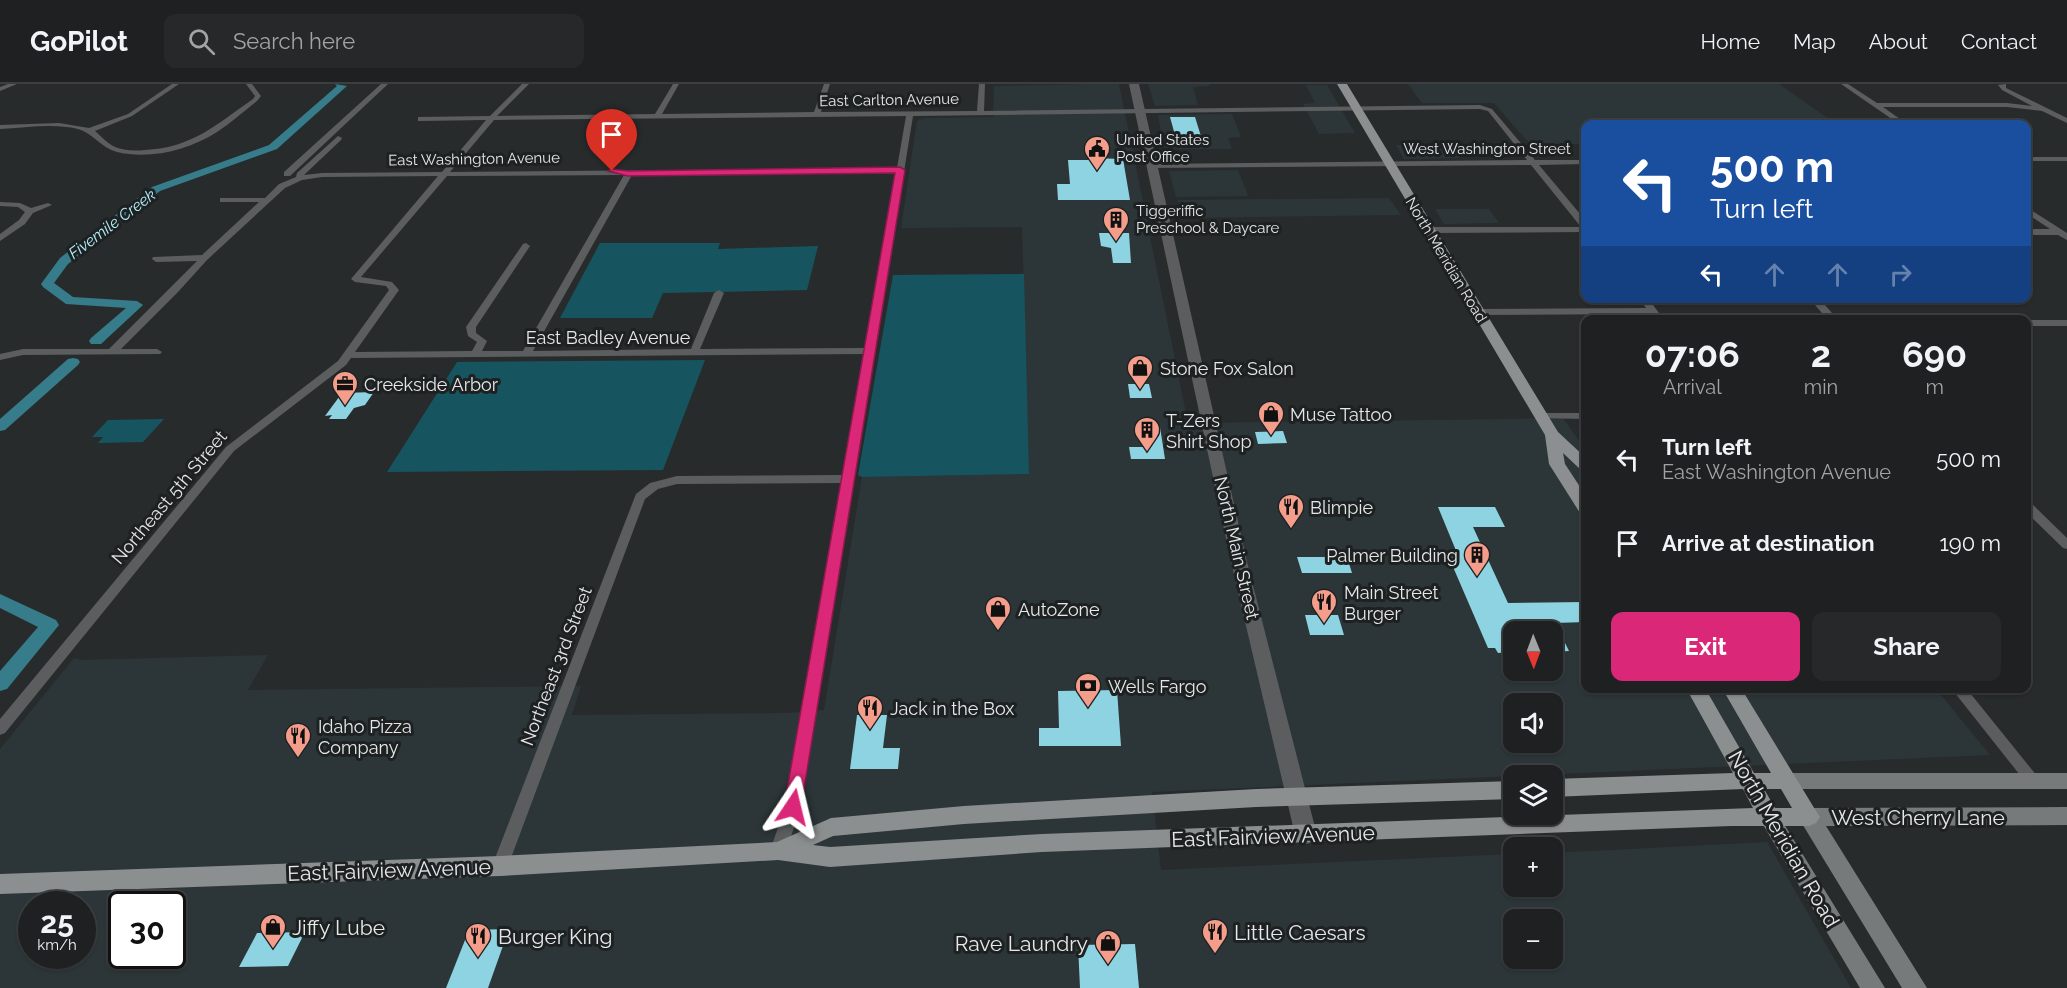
<!DOCTYPE html>
<meta charset="utf-8">
<style>
body{margin:0;font-family:Raleway,sans-serif;background:#26282a;color:#f1f3f6;height:100vh;display:flex;flex-direction:column;font-size:22px;white-space:nowrap}
*{box-sizing:border-box;margin:0}
p{font-size:20px;color:#a1a3a5}
.icon{flex:none;width:33px;height:33px;fill:none;stroke:currentColor;stroke-width:2;stroke-linecap:round;stroke-linejoin:round}
.map{position:relative;flex:1;overflow:hidden}
.details{position:absolute;left:1581px;top:231px;width:450px;height:378px;display:flex;flex-direction:column;background:#1e2021;border-radius:12px;box-shadow:0 2px 4px #0004,0 0 0 2px #3c3e3f}
.details>*{flex:none}
.guide{position:absolute;left:1581px;top:36px;width:450px;height:183px;border-radius:12px;box-shadow:0 2px 4px #0004,0 0 0 2px #3c3e3f;background:#1a4fa0;color:#fff;overflow:hidden}
.needle{width:39px;rotate:179deg}
.tools{position:absolute;left:1503px;top:537px;display:grid;gap:12px}
.tools a{display:grid;place-items:center;width:60px;height:60px;border-radius:12px;background:#1e2021;box-shadow:0 2px 4px #0004,0 0 0 2px #3c3e3f;font-size:30px}
.speed{position:absolute;left:18px;top:807px;display:flex;gap:12px;font-size:30px;font-weight:700;text-align:center}
.speed>*{display:grid;place-content:center;width:78px;height:78px;border-radius:50%;background:#1e2021;box-shadow:0 2px 4px #0004,0 0 0 2px #3c3e3f;line-height:1}
.speed small{font-size:15px;font-weight:400}
.speed .limit{border:3px solid #111;border-radius:9px;background:#fff;color:#111}
.pin{position:absolute;display:grid;place-items:center;width:51px;height:51px;color:#fff;margin:-62px -26px;border-radius:50% 50% 50% 0;rotate:-45deg;box-shadow:0 0 6px #0007}
.pin .icon{rotate:45deg}
.me{position:absolute;width:66px;margin:-33px;rotate:10deg;stroke-linejoin:round;filter:drop-shadow(0 0 4px #0008)}
.turn{display:flex;align-items:center;gap:21px;height:126px;padding:0 30px;font-size:27px}
.turn .icon{width:78px;height:78px;stroke-width:2.5}
.turn b{display:block;font-size:42px;line-height:51px}
.lanes{display:flex;align-items:center;height:57px;padding:0 30px;background:#0003;justify-content:center;gap:30px;direction:ltr}
.lanes .off{opacity:.35}
.eta{display:flex;justify-content:space-evenly;align-items:center;height:102px;text-align:center}
.eta b{font-size:36px;font-weight:700;line-height:42px}
.cta{display:flex;gap:12px;margin-top:auto;padding:12px 30px}
.cta a{flex:1;height:69px;border-radius:12px;background:#db2777;color:#fff;font-size:24px;font-weight:700;line-height:69px;text-align:center}
.cta a+a{background:#26282a;color:#f1f3f6}
ul{padding:0;list-style:none}
li{display:flex;align-items:center;gap:18px;height:84px;padding:0 30px}
li div{flex:1}
li b{display:block;font-size:22px}
li em{font-style:normal}
header{display:flex;align-items:center;gap:36px;box-sizing:border-box;height:84px;padding:0 30px;background:#1e2021;border-bottom:2px solid #3c3e3f}
header strong{font-size:28px}
nav{display:flex;gap:33px;margin-inline-start:auto;font-size:21px}
.search{width:420px;height:54px;background:#26282a;display:flex;align-items:center;gap:15px;box-sizing:border-box;padding:0 21px;border-radius:12px;color:#a1a3a5;font-size:22px}
.map>svg:first-child{display:block}
.built{fill:#2c3638;fill-rule:evenodd}
.green{fill:#165560}
.lines{fill:none;stroke-linecap:round;stroke-linejoin:round}
.canal{fill:#367c8a;fill-rule:evenodd}
.building{fill:#8ed3e2}
.minor{fill:#5c5d5e;fill-rule:evenodd}
.tertiary{fill:#5c5d5e;fill-rule:evenodd}
.secondary{fill:#777a7a;fill-rule:evenodd}
.primary{fill:#8c8f90;fill-rule:evenodd}
.route{fill:#db2777;stroke:#8e194d;stroke-width:1.5}
.labels{text-anchor:middle;dominant-baseline:central;stroke-width:6;stroke-linejoin:round;paint-order:stroke}
.far-street-label{font-size:15px;fill:#e5e7e8;stroke:#1e2122}
.far-poi-label{font-size:15px;fill:#e5e7e8;stroke:#1e2122;text-anchor:start}
.far-water-label{font-size:16px;font-style:italic;fill:#b4eefb;stroke:#1e2122}
.street-label{font-size:18px;fill:#e5e7e8;stroke:#1e2122}
.poi-label{font-size:18px;fill:#e5e7e8;stroke:#1e2122;text-anchor:start}
.near-street-label{font-size:21px;fill:#e5e7e8;stroke:#1e2122}
.near-poi-label{font-size:21px;fill:#e5e7e8;stroke:#1e2122;text-anchor:start}
</style>
<header>
<strong>GoPilot</strong>
<div class="search"><svg class="icon" aria-label="search" viewBox="0 0 24 24"><circle cx="10" cy="10" r="6"/><path d="M15 15l6 6"/></svg>Search here</div>
<nav><a>Home</a><a>Map</a><a>About</a><a>Contact</a></nav>
</header>
<div class="map">
<svg width="2067" height="904" viewBox="0 0 2067 904">
<rect width="100%" height="100%" fill="#282b2c"/>
<g class="built">
<path d="M1092 0H1119L1188 339 1519 335 1562 333 1585 365 1586 604 1936 605 1990 671 1152 708 1161 786 1513 770 1514 802H1552L1553 769 1767 758 1851 904H0V665L74 574 82 576 268 571 248 606 581 602 572 631 788 629 824 626 862 393 1029 390 1022 143 901 144 917 37 925 34 993 33 994 2ZM1514 548H1552V586H1514ZM1514 620H1552V658H1514ZM32 820H82V872H32ZM122 820H172V872H122ZM1514 836H1552V874H1514Z"/>
<path d="M1148 0H1209L1210 2 1193 3 1198 21 1155 22Z"/>
<path d="M1408 0H1779L1836 40H1586L1585 60H1530L1494 19H1422Z"/>
<path d="M1306 1H1327L1355 49 1319 50 1303 20 1315 19Z"/>
<path d="M1232 30 1241 53 1228 54 1232 65H1164L1158 31Z"/>
<path d="M1396 61H1451L1460 74 1404 75Z"/>
<path d="M1238 86 1248 112 1176 113 1169 87Z"/>
<path d="M1389 114 1401 131 1182 134 1178 116Z"/>
<path d="M1435 125H1489L1499 139 1444 140Z"/>
</g>
<g class="green">
<path d="M600 159H720L718 165 818 162 807 206 663 209 652 234H560Z"/>
<path d="M1024 190 1029 390 862 393 858 391 893 191Z"/>
<path d="M705 276 663 386 387 388 457 278Z"/>
<path d="M164 335 143 358 98 359 103 353H92L108 336Z"/>
</g>
<g class="lines">
<g class="canal">
<path d="M335 0 347 2 277 65 160 107 68 180 54 199 73 213 137 217 143 221 101 260H91L89 257 91 254 126 224 66 220 43 203 41 200 60 174 152 103 269 61 337 2Z"/>
<path d="M73 274 78 275 80 278 78 281 5 346 0 347V335L68 275Z"/>
<path d="M0 510 56 536 59 541 7 605 0 607V587L38 543 0 524Z"/>
</g>
</g>
<g class="building">
<path d="M1170 33H1195L1204 62H1178Z"/>
<path d="M1089 74 1123 75 1130 116H1058L1057 100H1070L1068 76H1089Z"/>
<path d="M1099 149H1129L1131 179H1113L1111 164 1101 162Z"/>
<path d="M1128 300H1149L1152 314H1130Z"/>
<path d="M374 308 365 321 354 324 346 335H329L332 331 325 332 342 309Z"/>
<path d="M1143 343H1160L1165 375H1131L1129 363H1146Z"/>
<path d="M1283 347 1287 359 1258 360 1255 348Z"/>
<path d="M1438 423H1495L1505 443H1473L1508 519 1586 518V538L1555 539 1569 567 1552 568V548H1514V568L1498 569 1495 564H1488L1447 469H1457Z"/>
<path d="M1297 473H1347L1352 489H1302Z"/>
<path d="M1305 531H1338L1344 551H1310Z"/>
<path d="M1117 606 1121 662H1039V644H1059L1058 607Z"/>
<path d="M857 631H887L883 664H900L898 685H850Z"/>
<path d="M509 845 488 904H446L469 846Z"/>
<path d="M305 848 288 882 239 883 257 849Z"/>
<path d="M1135 860 1139 904H1080L1078 861Z"/>
</g>
<g class="lines">
<g class="minor">
<path d="M8 0H17L0 7V3Z"/>
<path d="M172 0H179L132 32 95 47C101 52 106 58 113 62 123 67 135 67 145 66 192 64 217 40 253 15L255 12 246 0H252L261 12 257 17C244 27 231 39 217 48 189 66 150 76 117 68 101 64 93 49 78 45 53 39 25 44 0 45V41L59 39 89 44 128 30Z"/>
<path d="M381 0H388L290 92H284V88Z"/>
<path d="M522 0H529L497 32 655 30 673 0H679L662 30 814 28 824 0H830L821 28 977 27 979 0H985L984 27 1480 21 1492 25 1535 76H1586V80L1539 81 1586 137V148L1428 149 1424 146 1428 143H1581L1531 81 1152 84 1148 82 1152 80 1527 76 1488 27 1480 25 913 32 801 723 786 767 784 772 778 774 772 772 770 767 785 723 842 399 677 400 658 405 645 415 508 782 506 787 500 789 494 787 492 782 636 410 650 399 677 392 843 391 864 270 351 274 346 281 234 367 5 649 0 651V635L226 363 338 277 389 206 386 202 355 198 351 195 438 92 322 93 302 96 285 104 207 176 178 208 121 265H157L162 268 160 270 23 271 0 276V270L23 265H109L197 177 156 178 152 175 153 173 202 171 259 118H220V114H265L279 100 296 93 297 89 338 52 342 54 341 56 304 91 322 89 442 88 486 36 421 37H418V33L490 32ZM906 32 897 84 450 88 494 36ZM896 88 865 264 700 265 724 209 719 206 714 209 691 265 533 267 632 91ZM624 91 523 267H482L487 257 476 249V243L530 162 526 159 523 160 466 243 468 252 477 258 472 267 355 268 399 206 392 198 361 193 447 92Z"/>
<path d="M1841 0H1848L1877 19H2007L2032 22 2002 6 1998 1 2006 0V4L2067 34V39L2042 27 2007 23H1883L1907 40H1899Z"/>
<rect x="2026" y="73" width="41" height="4"/>
<path d="M0 118 20 119 31 124 48 119 52 121 33 129 25 140 0 157V150L19 136 25 128 18 123 0 122Z"/>
<path d="M2026 123 2067 149V156L2058 151H2026V145H2050L2026 129Z"/>
<path d="M1639 214H1648L1664 236H1655L1650 230 1477 231 1472 228 1477 225 1646 224Z"/>
<path d="M1809 214H1819L1838 236H1828Z"/>
<rect x="2026" y="236" width="41" height="6"/>
<path d="M1540 329H1586V335L1536 334 1535 332 1536 330Z"/>
<path d="M2026 417 2030 418 2067 454V465L2063 464 2026 428Z"/>
<path d="M1951 604H1966L2037 692 2039 696 2037 700 2032 702 2027 700Z"/>
</g>
<path class="tertiary" d="M1129 0H1139L1248 482 1317 751 1314 758 1306 760 1298 758 1295 751 1232 482Z"/>
<g class="secondary">
<path d="M1788 689H2067V705H1788L1781 703 1778 697 1781 691Z"/>
<path d="M2067 723V741L1826 742 1927 904H1902L1798 733 1802 727 1809 724Z"/>
<path d="M1769 724 1776 727 1885 904H1860L1762 739 1758 733 1762 727Z"/>
</g>
<g class="primary">
<path d="M1337 0H1347L1558 348 1586 374V388L1581 386 1563 369 1565 380 1586 412V430L1580 429 1549 380 1545 351Z"/>
<path d="M1686 604H1705L1754 689H1771L1722 604H1741L1816 727 1820 733 1816 739 1809 742H1731L1042 768 830 783 778 776 500 792 0 810V790L500 772 777 758 831 734 964 722 1256 705 1514 697V715L1256 723 964 740 833 752 813 761 830 763 1042 750 1753 724 1743 705 1552 713V695L1733 689ZM1764 705H1781L1792 724H1775Z"/>
</g>
</g>
<path class="route" d="M900 83 905 86 801 723 799 728 793 730 786 728 784 723 895 89 628 92 608 87 612 85 628 87Z"/>
<defs>
<symbol id="civic-pin" viewBox="-11 -11 22 30"><path d="M0 17L-7.5 6A9.5 9.5 0 1 1 7.5 6Z" fill="#f49d8b" stroke="#1e2122"/><path d="M-.6-6.5H3V-4.5H.6V-3L4-1V1h2V6H-6V1h2V-1L-.6-3ZM-1.2 2.5V6h2.4V2.5Z" fill="#111"/></symbol>
<symbol id="building-pin" viewBox="-11 -11 22 30"><path d="M0 17L-7.5 6A9.5 9.5 0 1 1 7.5 6Z" fill="#f49d8b" stroke="#1e2122"/><path d="M-4-6H4V6H1V3H-1V6H-4ZM-2.5-4.3h1.7v1.8h-1.7ZM.8-4.3h1.7v1.8H.8ZM-2.5-1h1.7V.8h-1.7ZM.8-1h1.7V.8H.8Z" fill="#111"/></symbol>
<symbol id="shop-pin" viewBox="-11 -11 22 30"><path d="M0 17L-7.5 6A9.5 9.5 0 1 1 7.5 6Z" fill="#f49d8b" stroke="#1e2122"/><path d="M-5-2.5h2.3a2.7 3.5 0 0 1 5.4 0H5L5.5 6h-11ZM-1.5-2.5h3a1.5 2.3 0 0 0-3 0Z" fill="#111"/></symbol>
<symbol id="office-pin" viewBox="-11 -11 22 30"><path d="M0 17L-7.5 6A9.5 9.5 0 1 1 7.5 6Z" fill="#f49d8b" stroke="#1e2122"/><path d="M-6-3h4V-5.5h4V-3h4V5H-6ZM-1-4.5V-3h2v-1.5ZM-6 0V1H6V0Z" fill="#111"/></symbol>
<symbol id="restaurant-pin" viewBox="-11 -11 22 30"><path d="M0 17L-7.5 6A9.5 9.5 0 1 1 7.5 6Z" fill="#f49d8b" stroke="#1e2122"/><path d="M-5-6h1v4h1v-4h1v4h1v-4h1v5L-1.5 .5V6h-2V.5L-5-1ZM5-6V6H3V1.5H1.5Q1.5-4 5-6Z" fill="#111"/></symbol>
<symbol id="bank-pin" viewBox="-11 -11 22 30"><path d="M0 17L-7.5 6A9.5 9.5 0 1 1 7.5 6Z" fill="#f49d8b" stroke="#1e2122"/><path d="M-6-4H6V4H-6ZM0-2.3a2.3 2.3 0 1 0 0 4.6a2.3 2.3 0 1 0 0-4.6Z" fill="#111"/></symbol>
</defs>
<g fill-rule="evenodd">
<use href="#civic-pin" x="1082" y="50" width="30" height="40"/>
<use href="#building-pin" x="1101" y="121" width="30" height="40"/>
<use href="#shop-pin" x="1125" y="269" width="30" height="40"/>
<use href="#office-pin" x="330" y="285" width="30" height="40"/>
<use href="#shop-pin" x="1256" y="315" width="30" height="40"/>
<use href="#building-pin" x="1132" y="331" width="30" height="40"/>
<use href="#restaurant-pin" x="1276" y="408" width="30" height="40"/>
<use href="#building-pin" x="1462" y="456" width="30" height="40"/>
<use href="#restaurant-pin" x="1309" y="503" width="30" height="40"/>
<use href="#shop-pin" x="983" y="510" width="30" height="40"/>
<use href="#bank-pin" x="1073" y="587" width="30" height="40"/>
<use href="#restaurant-pin" x="855" y="609" width="30" height="40"/>
<use href="#restaurant-pin" x="283" y="637" width="30" height="40"/>
<use href="#shop-pin" x="258" y="828" width="30" height="40"/>
<use href="#restaurant-pin" x="1200" y="833" width="30" height="40"/>
<use href="#restaurant-pin" x="463" y="837" width="30" height="40"/>
<use href="#shop-pin" x="1093" y="844" width="30" height="40"/>
</g>
<g class="labels">
<g class="far-street-label">
<text transform="translate(889 16) rotate(-1)">East Carlton Avenue</text>
<text x="1487" y="65">West Washington Street</text>
<text transform="translate(474 75) rotate(-1)">East Washington Avenue</text>
<text transform="translate(1446 176) rotate(59)">North Meridian Road</text>
</g>
<g class="far-poi-label">
<text x="1116" y="56">United States<tspan x="1116" dy="17">Post Office</tspan></text>
<text x="1136" y="127">Tiggeriffic<tspan x="1136" dy="17">Preschool &amp; Daycare</tspan></text>
</g>
<g class="far-water-label">
<text transform="translate(112 140) rotate(-37)">Fivemile Creek</text>
</g>
<g class="street-label">
<text x="608" y="253">East Badley Avenue</text>
<text transform="translate(169 413) rotate(-50)">Northeast 5th Street</text>
<text transform="translate(1237 464) rotate(77)">North Main Street</text>
<text transform="translate(556 582) rotate(-69)">Northeast 3rd Street</text>
</g>
<g class="poi-label">
<text x="1160" y="284">Stone Fox Salon</text>
<text x="364" y="300">Creekside Arbor</text>
<text x="1290" y="330">Muse Tattoo</text>
<text x="1166" y="336">T-Zers<tspan x="1166" dy="21">Shirt Shop</tspan></text>
<text x="1310" y="423">Blimpie</text>
<text x="1458" y="471" text-anchor="end">Palmer Building</text>
<text x="1344" y="508">Main Street<tspan x="1344" dy="21">Burger</tspan></text>
<text x="1018" y="525">AutoZone</text>
<text x="1108" y="602">Wells Fargo</text>
<text x="890" y="624">Jack in the Box</text>
<text x="318" y="642">Idaho Pizza<tspan x="318" dy="21">Company</tspan></text>
</g>
<g class="near-street-label">
<text x="1918" y="733">West Cherry Lane</text>
<text transform="translate(1273 752) rotate(-2)">East Fairview Avenue</text>
<text transform="translate(1784 755) rotate(60)">North Meridian Road</text>
<text transform="translate(389 786) rotate(-2)">East Fairview Avenue</text>
</g>
<g class="near-poi-label">
<text x="292" y="843">Jiffy Lube</text>
<text x="1234" y="848">Little Caesars</text>
<text x="498" y="852">Burger King</text>
<text x="1088" y="859" text-anchor="end">Rave Laundry</text>
</g>
</g>
</svg>
<div class="tools">
<a><svg class="needle" viewBox="-14 -14 28 28"><path d="M0-13l5 13h-10z" fill="#e53935"/><path d="M0 13l5-13h-10z" fill="#a1a3a5"/></svg></a>
<a><svg class="icon" aria-label="sound" viewBox="0 0 24 24"><path d="M4 9h4l5-4v14l-5-4H4zM17 9q2 3 0 6"/></svg></a>
<a><svg class="icon" aria-label="layers" viewBox="0 0 24 24"><path d="M12 4l9 5-9 5-9-5zM3 14l9 5 9-5"/></svg></a>
<a>+</a>
<a>−</a>
</div>
<div class="speed"><div>25<small>km/h</small></div><div class="limit">30</div></div>
<div class="pin" style="left:612px;top:87px;background:#d93025"><svg class="icon" aria-label="arrive" viewBox="0 0 24 24"><path d="M6 21V4h12l-3 4 3 4H6"/></svg></div>
<svg class="me" style="left:793px;top:723px" viewBox="-20 -20 40 40"><path d="M0-17L14 15 0 8-14 15z" fill="#db2777" stroke="#fff" stroke-width="4"/></svg>
<div class="guide">
<div class="turn"><svg class="icon" aria-label="left" viewBox="0 0 24 24"><path d="M17 20v-9H6M10 6l-5 5 5 5"/></svg><div><b>500 m</b>Turn left</div></div>
<div class="lanes"><svg class="icon" aria-label="left" viewBox="0 0 24 24"><path d="M17 20v-9H6M10 6l-5 5 5 5"/></svg><svg class="icon off" aria-label="ahead" viewBox="0 0 24 24"><path d="M12 20V5M6 11l6-6 6 6"/></svg><svg class="icon off" aria-label="ahead" viewBox="0 0 24 24"><path d="M12 20V5M6 11l6-6 6 6"/></svg><svg class="icon off" aria-label="right" viewBox="0 0 24 24"><path d="M7 20v-9h11M14 6l5 5-5 5"/></svg></div>
</div>
<section class="details">
<div class="eta">
<div><b>07:06</b><p>Arrival</p></div>
<div><b>2</b><p>min</p></div>
<div><b>690</b><p>m</p></div>
</div>
<ul>
<li><svg class="icon" aria-label="left" viewBox="0 0 24 24"><path d="M17 20v-9H6M10 6l-5 5 5 5"/></svg><div><b>Turn left</b><p>East Washington Avenue</p></div><em>500 m</em></li>
<li><svg class="icon" aria-label="arrive" viewBox="0 0 24 24"><path d="M6 21V4h12l-3 4 3 4H6"/></svg><div><b>Arrive at destination</b></div><em>190 m</em></li>
</ul>
<div class="cta"><a>Exit</a><a>Share</a></div>
</section>
</div>
